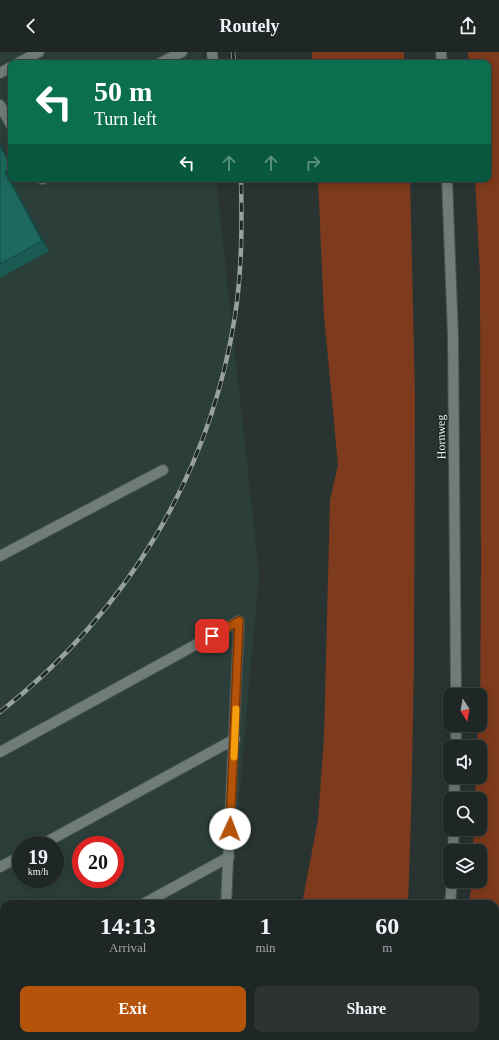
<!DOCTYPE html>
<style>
body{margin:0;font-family:"Times New Roman",serif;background:#2c3332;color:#f1f3f6;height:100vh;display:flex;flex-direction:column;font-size:15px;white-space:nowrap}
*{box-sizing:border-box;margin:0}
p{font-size:13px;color:#a1a5a7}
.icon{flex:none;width:22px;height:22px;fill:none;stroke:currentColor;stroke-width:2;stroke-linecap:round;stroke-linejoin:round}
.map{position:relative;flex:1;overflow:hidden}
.panel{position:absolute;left:0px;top:848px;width:499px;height:140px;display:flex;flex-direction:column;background:#1f2726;border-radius:12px 12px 0 0;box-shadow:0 2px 10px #0003,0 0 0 1px #3c4443}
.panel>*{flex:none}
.hud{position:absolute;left:8px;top:8px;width:483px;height:122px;border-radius:8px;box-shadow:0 2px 10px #0003,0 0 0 1px #3c4443;background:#0b6e4f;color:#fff;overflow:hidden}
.needle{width:26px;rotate:169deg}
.controls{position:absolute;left:443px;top:636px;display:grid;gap:8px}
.controls a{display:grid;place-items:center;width:44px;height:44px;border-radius:8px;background:#1f2726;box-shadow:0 2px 10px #0003,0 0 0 1px #3c4443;font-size:20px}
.speed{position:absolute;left:12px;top:784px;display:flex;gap:8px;font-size:20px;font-weight:700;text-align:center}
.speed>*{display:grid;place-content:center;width:52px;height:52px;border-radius:50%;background:#1f2726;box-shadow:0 2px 10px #0003,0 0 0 1px #3c4443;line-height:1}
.speed small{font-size:10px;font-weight:400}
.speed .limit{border:6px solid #d22;background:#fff;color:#111}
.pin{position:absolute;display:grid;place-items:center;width:34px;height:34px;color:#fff;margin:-17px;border-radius:8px;box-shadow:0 2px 6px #0006}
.me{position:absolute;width:44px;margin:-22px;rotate:2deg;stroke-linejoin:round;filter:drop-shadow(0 0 3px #0008)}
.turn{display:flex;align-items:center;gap:14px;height:84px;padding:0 20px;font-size:18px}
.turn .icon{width:52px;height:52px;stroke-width:2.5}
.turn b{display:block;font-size:28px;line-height:34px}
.lanes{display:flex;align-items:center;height:38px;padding:0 20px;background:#0003;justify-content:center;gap:20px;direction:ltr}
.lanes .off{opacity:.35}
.eta{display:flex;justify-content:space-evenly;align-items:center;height:68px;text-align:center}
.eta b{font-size:24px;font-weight:700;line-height:28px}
.action{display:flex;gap:8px;margin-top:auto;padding:8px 20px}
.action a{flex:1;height:46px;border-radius:8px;background:#b45309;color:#fff;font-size:16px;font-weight:700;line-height:46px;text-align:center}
.action a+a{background:#2c3332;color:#f1f3f6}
header{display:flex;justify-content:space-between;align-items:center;height:52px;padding:0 20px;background:#1f2726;font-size:18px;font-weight:700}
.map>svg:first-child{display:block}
.built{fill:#2b3e3a;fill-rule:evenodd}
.green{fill:#7e3a1c}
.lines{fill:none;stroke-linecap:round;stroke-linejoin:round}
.lane-casing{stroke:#485250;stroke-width:12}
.secondary-casing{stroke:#485250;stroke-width:12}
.lane{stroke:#6f7c79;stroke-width:10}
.secondary{stroke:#6f7c79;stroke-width:10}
.rail-casing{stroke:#98a1a0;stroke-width:4.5}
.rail{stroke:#1f2a28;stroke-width:3;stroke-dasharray:9;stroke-linecap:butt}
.wall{fill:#195a52}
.shaded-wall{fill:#144a42}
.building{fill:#1d695f;stroke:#144a42}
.route-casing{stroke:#753606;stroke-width:10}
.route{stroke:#b45309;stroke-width:7}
.slow{stroke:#f59e0b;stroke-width:7}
.labels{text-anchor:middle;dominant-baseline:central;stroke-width:3;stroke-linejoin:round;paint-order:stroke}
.street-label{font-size:12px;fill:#e5eceb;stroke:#1f2a28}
</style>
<header><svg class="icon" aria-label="back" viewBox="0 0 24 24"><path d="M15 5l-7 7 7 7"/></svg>Routely<svg class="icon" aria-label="share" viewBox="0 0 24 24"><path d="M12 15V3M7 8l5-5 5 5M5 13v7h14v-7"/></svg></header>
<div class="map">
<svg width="499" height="988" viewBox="0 0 499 988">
<rect width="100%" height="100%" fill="#293432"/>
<path class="built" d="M0 0H202L203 11H11V127H216L259 521 230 852H4V984H219L218 988H0ZM21 793H55V827H21ZM81 793H115V827H81Z"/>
<g class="green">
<rect x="312" y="0" width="92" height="11"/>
<path d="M468 0H499V884L495 881V852H471L470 849 471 829H480V799H473L474 777H480V747H475L476 725H480V695H477L478 673H480L481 513 480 220 475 127H488V11H469Z"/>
<path d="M318 127H410L415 343 414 613 411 765 408 852H302L318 768 324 685 330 448 338 413 324 263Z"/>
<path d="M499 919V988H462L463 984H495V921Z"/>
<path d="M278 984H397L396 988H277Z"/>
</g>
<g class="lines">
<defs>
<g id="lane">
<path d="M212 0 213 11"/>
<path d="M18 11 39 0"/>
<path d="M160 11 182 0"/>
<path d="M0 21 11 15"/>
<path d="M0 53 11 73"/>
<path d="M42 127H43"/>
<path d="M0 504 163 418"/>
<path d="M0 700 239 569 226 852"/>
<path d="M41 793 235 687"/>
<path d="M0 815 21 804"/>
<path d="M143 852 229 805"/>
<path d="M495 901 499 902"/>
<path d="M0 930 4 928"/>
<path d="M103 988 111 984"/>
<path d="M216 988V984"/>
</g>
<g id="secondary">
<path d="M441 0 442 11"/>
<path d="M447 127 453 284 456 643"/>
<path d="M456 695V673"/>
<path d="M454 747 455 725"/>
<path d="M453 799 454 777"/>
<path d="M450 852 452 829"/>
<path d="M439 988V984"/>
</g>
</defs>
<use href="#lane" class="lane-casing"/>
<use href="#secondary" class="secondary-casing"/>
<use href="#lane" class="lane"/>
<use href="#secondary" class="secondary"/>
<defs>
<g id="rail">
<path d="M233 0 234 11"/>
<path d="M0 660C126 561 210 423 235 264 242 219 242 173 241 127"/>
</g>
</defs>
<use href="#rail" class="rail-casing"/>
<use href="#rail" class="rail"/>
</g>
<path class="wall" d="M0 92 11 112V127H17L12 130 49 199 0 226Z"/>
<g class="shaded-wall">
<path d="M0 92 11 112V115L0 94Z"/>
<path d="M5 120 12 130 49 199 42 189Z"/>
</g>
<path class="building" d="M0 94 11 115V117L5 120 42 189 0 212Z"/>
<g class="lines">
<defs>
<path id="route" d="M212 584 239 569 230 777"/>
</defs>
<use href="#route" class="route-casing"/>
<use href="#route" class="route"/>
<path class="slow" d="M234 705 236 657"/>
</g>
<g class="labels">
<g class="street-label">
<text transform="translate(441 385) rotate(-91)">Hornweg</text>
</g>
</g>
</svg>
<div class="controls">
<a><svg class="needle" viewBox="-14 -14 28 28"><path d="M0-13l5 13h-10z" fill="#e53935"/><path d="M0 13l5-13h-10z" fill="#a1a5a7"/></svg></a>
<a><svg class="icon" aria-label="sound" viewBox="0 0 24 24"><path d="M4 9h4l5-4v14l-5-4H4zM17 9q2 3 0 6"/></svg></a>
<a><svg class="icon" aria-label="search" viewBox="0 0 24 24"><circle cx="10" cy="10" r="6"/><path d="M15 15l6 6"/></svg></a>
<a><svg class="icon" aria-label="layers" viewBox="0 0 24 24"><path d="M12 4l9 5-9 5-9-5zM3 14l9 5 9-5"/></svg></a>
</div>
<div class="speed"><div>19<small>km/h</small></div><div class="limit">20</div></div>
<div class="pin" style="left:212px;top:584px;background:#d93025"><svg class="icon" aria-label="arrive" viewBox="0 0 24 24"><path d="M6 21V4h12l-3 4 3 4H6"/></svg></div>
<svg class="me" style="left:230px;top:777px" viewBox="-20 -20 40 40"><circle r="19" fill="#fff"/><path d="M0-13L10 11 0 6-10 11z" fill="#b45309"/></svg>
<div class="hud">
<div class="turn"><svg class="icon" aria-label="left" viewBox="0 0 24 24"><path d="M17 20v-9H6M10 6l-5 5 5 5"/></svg><div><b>50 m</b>Turn left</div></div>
<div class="lanes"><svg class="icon" aria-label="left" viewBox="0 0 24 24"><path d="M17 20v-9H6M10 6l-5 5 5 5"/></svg><svg class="icon off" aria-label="ahead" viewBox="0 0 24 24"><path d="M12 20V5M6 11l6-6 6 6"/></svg><svg class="icon off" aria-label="ahead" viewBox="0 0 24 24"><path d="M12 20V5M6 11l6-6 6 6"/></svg><svg class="icon off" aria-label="right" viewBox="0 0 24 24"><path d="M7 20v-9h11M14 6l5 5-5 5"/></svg></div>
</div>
<section class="panel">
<div class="eta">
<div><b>14:13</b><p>Arrival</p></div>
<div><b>1</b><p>min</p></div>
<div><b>60</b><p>m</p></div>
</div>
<div class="action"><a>Exit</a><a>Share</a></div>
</section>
</div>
